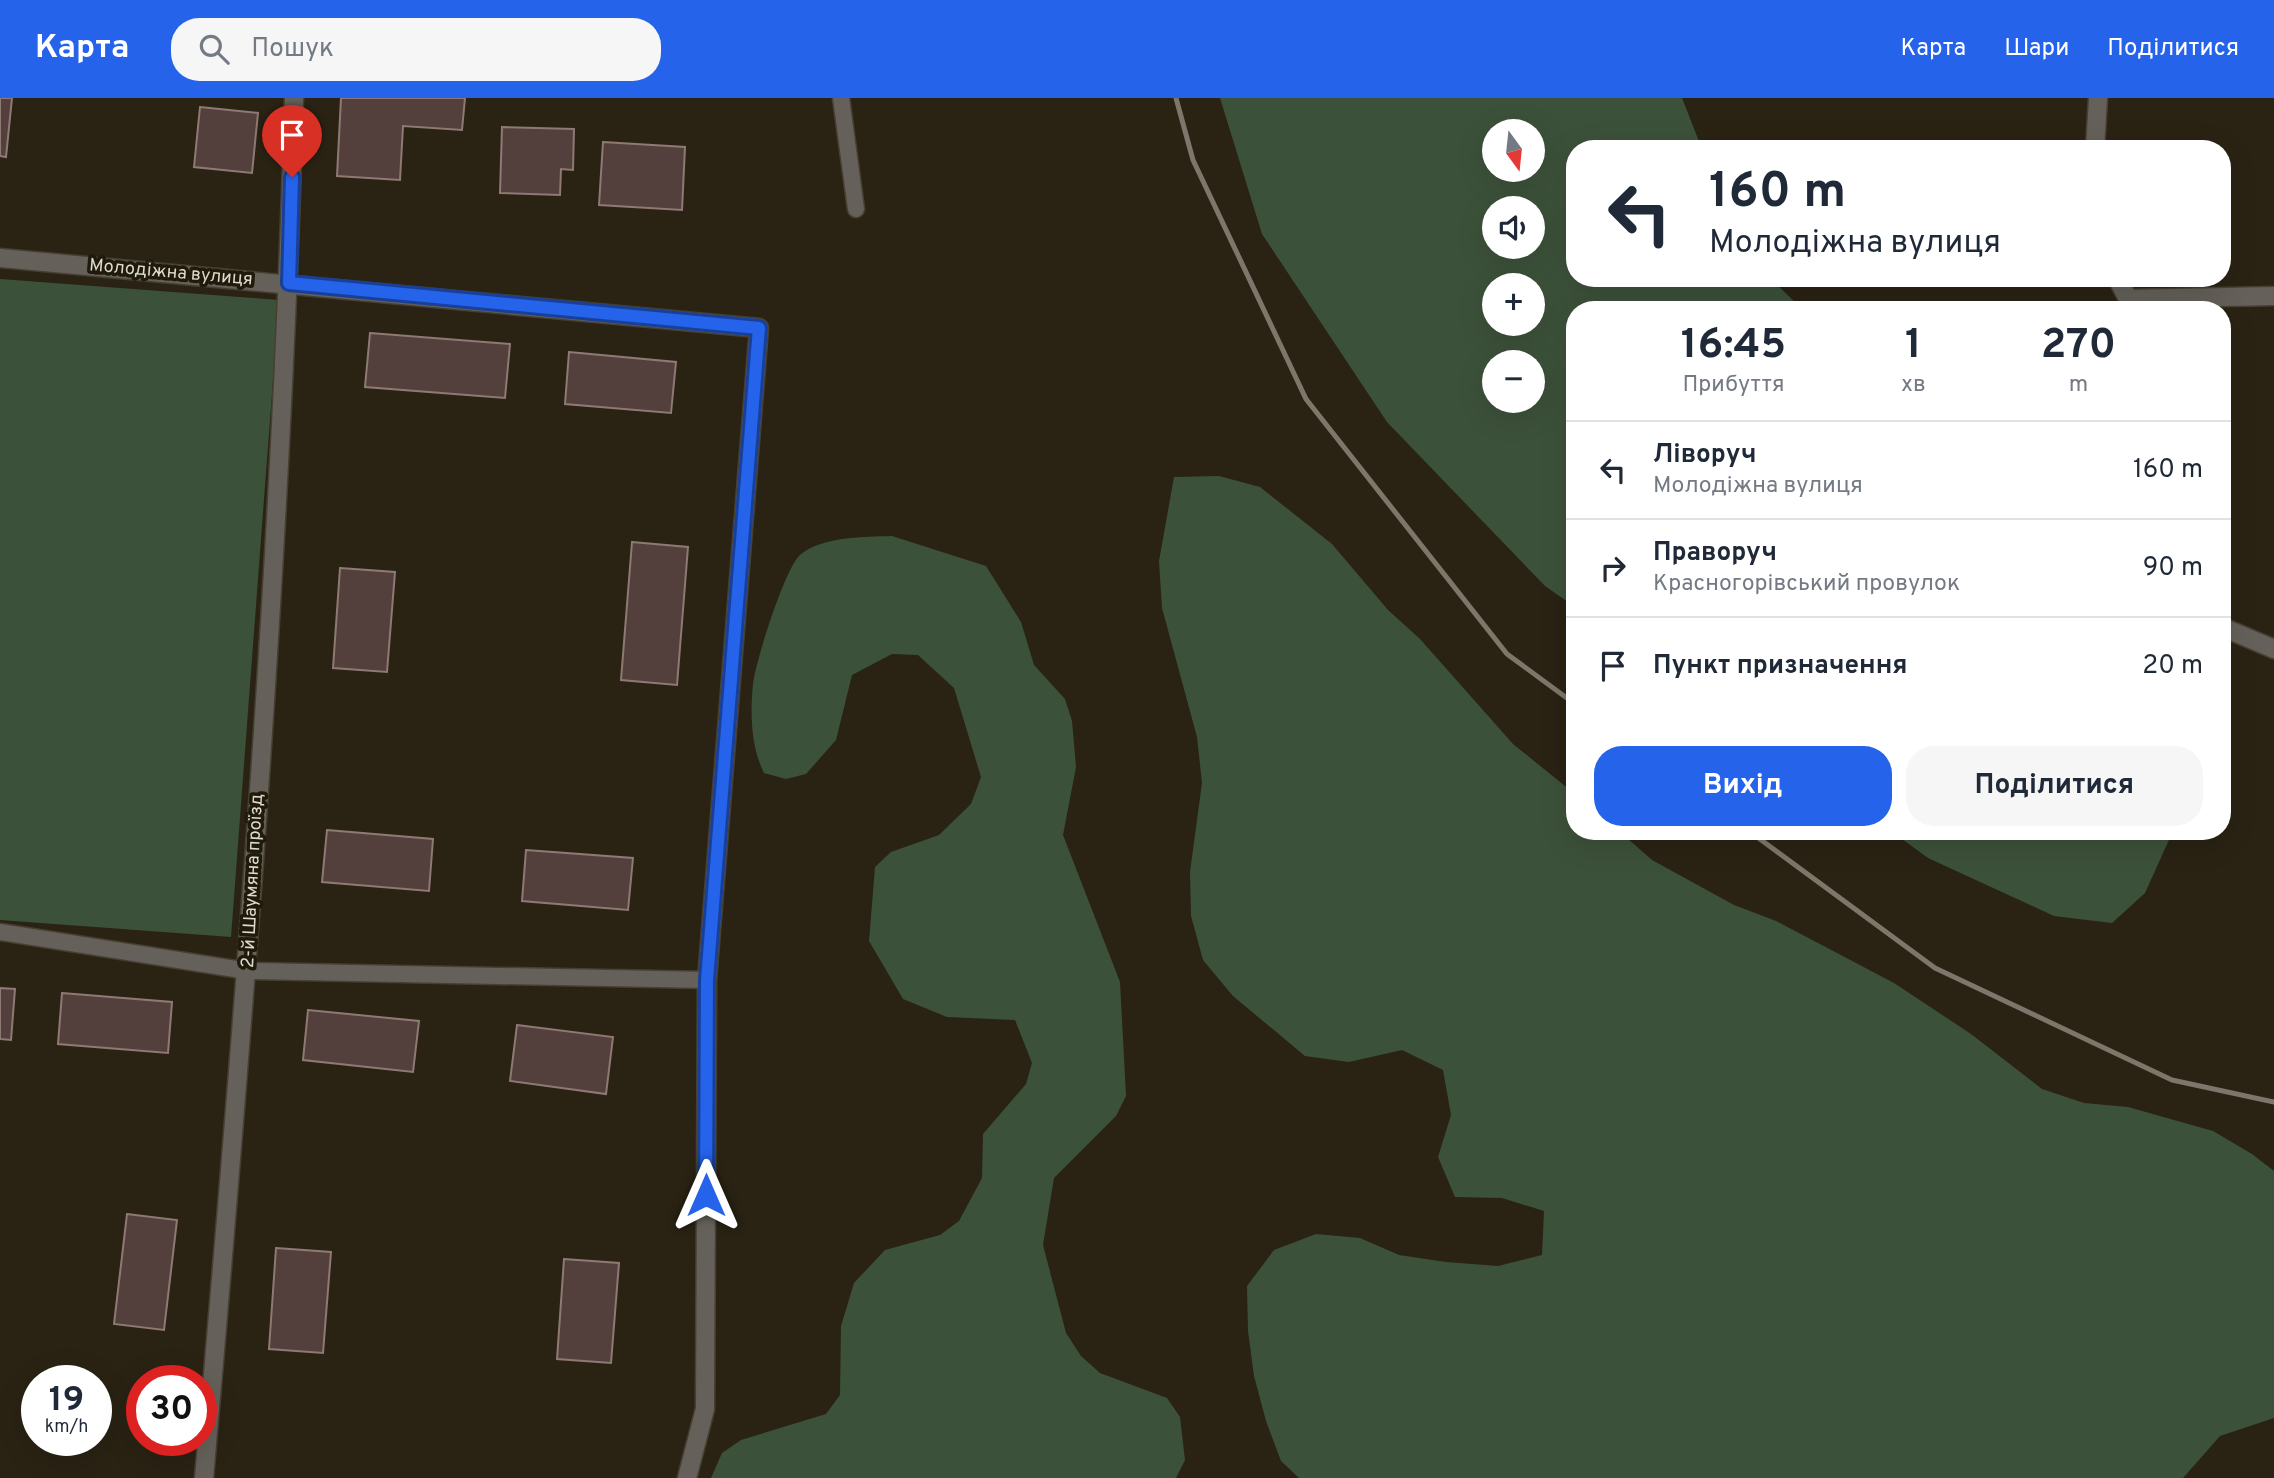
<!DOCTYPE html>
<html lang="uk">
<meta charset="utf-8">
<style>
body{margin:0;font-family:Overpass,sans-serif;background:#f6f6f7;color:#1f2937;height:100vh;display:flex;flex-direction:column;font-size:26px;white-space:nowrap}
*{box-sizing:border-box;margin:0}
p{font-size:23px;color:#747a83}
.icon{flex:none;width:38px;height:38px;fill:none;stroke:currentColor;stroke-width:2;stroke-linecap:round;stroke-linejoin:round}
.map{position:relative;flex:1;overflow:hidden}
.details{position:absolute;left:1566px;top:203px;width:665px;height:539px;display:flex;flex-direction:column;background:#fff;border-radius:28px;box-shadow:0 7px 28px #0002}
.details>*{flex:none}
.banner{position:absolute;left:1566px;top:42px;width:665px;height:147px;border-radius:28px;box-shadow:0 7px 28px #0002;background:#fff;color:#1f2937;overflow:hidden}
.needle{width:46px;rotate:165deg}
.fabs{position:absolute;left:1482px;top:21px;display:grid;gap:14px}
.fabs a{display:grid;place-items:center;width:63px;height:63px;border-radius:50%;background:#fff;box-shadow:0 7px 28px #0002;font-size:35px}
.speed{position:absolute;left:21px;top:1267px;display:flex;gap:14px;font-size:35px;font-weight:700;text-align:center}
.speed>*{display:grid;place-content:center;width:91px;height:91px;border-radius:50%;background:#fff;box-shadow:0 7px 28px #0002;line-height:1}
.speed small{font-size:18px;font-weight:400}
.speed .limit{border:10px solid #d22;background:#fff;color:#111}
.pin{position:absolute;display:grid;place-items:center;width:60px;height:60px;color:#fff;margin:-72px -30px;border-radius:50% 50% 50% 0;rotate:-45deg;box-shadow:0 0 7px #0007}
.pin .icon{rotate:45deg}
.me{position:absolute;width:77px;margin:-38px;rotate:0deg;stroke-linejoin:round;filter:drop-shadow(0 0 5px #0008)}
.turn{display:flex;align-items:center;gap:24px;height:147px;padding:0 28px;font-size:32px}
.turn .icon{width:91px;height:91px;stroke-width:2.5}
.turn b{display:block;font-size:49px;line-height:60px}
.eta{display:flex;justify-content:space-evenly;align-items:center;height:119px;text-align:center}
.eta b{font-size:42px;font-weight:700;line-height:49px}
.primary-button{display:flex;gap:14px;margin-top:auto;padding:14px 28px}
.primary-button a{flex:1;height:80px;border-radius:28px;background:#2563eb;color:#fff;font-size:28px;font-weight:700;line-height:80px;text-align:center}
.primary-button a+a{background:#f6f6f7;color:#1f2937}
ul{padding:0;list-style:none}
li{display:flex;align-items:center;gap:21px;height:98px;padding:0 28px;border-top:2px solid #e0e1e3}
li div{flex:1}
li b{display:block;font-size:26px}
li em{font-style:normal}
header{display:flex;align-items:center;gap:42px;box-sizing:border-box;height:98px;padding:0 35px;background:#2563eb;color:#fff}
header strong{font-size:33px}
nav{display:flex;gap:38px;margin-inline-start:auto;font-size:24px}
.search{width:490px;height:63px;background:#f6f6f7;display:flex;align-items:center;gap:18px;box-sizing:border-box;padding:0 24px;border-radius:28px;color:#747a83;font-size:26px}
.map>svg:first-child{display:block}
.green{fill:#3c513a;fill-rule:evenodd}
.building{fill:#53403c;stroke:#8e7974;stroke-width:2}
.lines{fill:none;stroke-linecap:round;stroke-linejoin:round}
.lane-casing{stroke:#474032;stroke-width:19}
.street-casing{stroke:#474032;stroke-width:21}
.lane{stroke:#65615a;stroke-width:16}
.street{stroke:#65615a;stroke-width:18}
.rail{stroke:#7d776b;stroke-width:5}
.route-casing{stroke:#184099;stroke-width:18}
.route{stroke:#2563eb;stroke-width:12}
.labels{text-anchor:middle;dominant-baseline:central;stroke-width:7;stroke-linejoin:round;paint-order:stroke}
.street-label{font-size:18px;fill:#dedad0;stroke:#201a0b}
</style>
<header>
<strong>Карта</strong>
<div class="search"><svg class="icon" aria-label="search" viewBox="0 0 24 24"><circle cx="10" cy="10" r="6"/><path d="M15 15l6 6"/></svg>Пошук</div>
<nav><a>Карта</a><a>Шари</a><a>Поділитися</a></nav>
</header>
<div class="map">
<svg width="2274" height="1380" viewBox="0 0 2274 1380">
<rect width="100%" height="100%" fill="#2a2314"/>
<g class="green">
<path d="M1220 0H1682L1702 51H1575V180H1770L1803 212H1575V509L1545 488 1387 324 1262 136ZM1494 33H1533V72H1494ZM1494 110H1533V149H1494ZM1494 187H1533V226H1494ZM1494 264H1533V303H1494Z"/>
<path d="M0 181 279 202 231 839 0 822Z"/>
<path d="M1219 378 1260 389 1332 446 1388 512 1420 541 1513 646 1575 696V733H1619L1652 762 1734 807 1776 823 1894 885 1971 936 2042 991 2084 1005 2128 1009 2213 1033 2252 1056 2274 1073V1320L2220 1338 2183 1380H1299L1281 1363 1266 1323 1254 1278 1248 1233 1247 1188 1274 1152 1316 1136 1360 1140 1399 1157 1446 1164 1498 1168 1542 1157 1544 1113 1502 1100 1455 1099 1438 1059 1451 1017 1443 972 1402 952 1349 964 1305 958 1233 898 1203 862 1191 818 1190 774 1202 685 1197 639 1162 510 1159 463 1174 379Z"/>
<path d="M892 438 986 468 1021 524 1034 567 1065 601 1072 623 1076 669 1063 737 1120 884 1126 998 1116 1018 1054 1080 1043 1147 1066 1235 1081 1258 1100 1275 1167 1300 1180 1319 1185 1362 1176 1380H711L722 1355 741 1342 826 1316 840 1297 841 1228 854 1185 885 1152 940 1137 959 1123 982 1080 983 1036 1026 986 1032 965 1015 922 947 919 903 901 869 843 875 769 891 754 939 737 971 706 981 679 954 590 918 557 892 556 852 577 836 642 806 676 786 681 764 675C751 649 750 616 753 586 755 565 785 470 800 457 822 438 865 439 892 438Z"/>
<path d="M1891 733H2173L2145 795 2112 825 2054 818 1928 760Z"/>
</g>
<g class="building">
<path d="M0 0H12L6 59 0 58Z"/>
<path d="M341 0H465L462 32 403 28 400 82 337 78Z"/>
<path d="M200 9 258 15 252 75 194 69Z"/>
<path d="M502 29 574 31 573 72 561 71 560 97 500 95Z"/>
<path d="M603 44 685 49 682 112 599 107Z"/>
<path d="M370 235 510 246 505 300 365 289Z"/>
<path d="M569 254 676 264 671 315 565 306Z"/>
<path d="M632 444 688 449 677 587 621 582Z"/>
<path d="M340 470 395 474 387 574 333 570Z"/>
<path d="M327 732 433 741 429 793 322 784Z"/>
<path d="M526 752 633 760 628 812 522 803Z"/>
<path d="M0 890 15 891 11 942 0 941Z"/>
<path d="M62 895 172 904 168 955 58 946Z"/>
<path d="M308 912 419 923 413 974 303 962Z"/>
<path d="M517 927 613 939 606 996 510 983Z"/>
<path d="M127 1116 177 1122 164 1232 114 1226Z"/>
<path d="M276 1150 331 1154 323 1255 269 1251Z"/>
<path d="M564 1161 619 1165 611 1265 557 1261Z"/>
</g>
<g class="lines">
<defs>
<g id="lane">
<path d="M841 0 856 111"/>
<path d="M0 834 248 873 707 882"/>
</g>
<g id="street">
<path d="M2095 51 2098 0"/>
<path d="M0 160 759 230 707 882 705 1311 687 1380"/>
<path d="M2117 180 2128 201 2274 198"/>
<path d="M2222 529 2274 551"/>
<path d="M204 1380C244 921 281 461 294 0"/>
</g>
</defs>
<use href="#lane" class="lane-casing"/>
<use href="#street" class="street-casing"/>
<use href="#lane" class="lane"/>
<use href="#street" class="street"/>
<g class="rail">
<path d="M1176 0 1193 62 1306 301 1507 556 1575 606"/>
<path d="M1749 733 1935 870 2172 982 2274 1004"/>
</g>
</g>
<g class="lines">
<defs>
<path id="route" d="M292 79 289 185 759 230 707 882 706 1097"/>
</defs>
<use href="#route" class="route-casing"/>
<use href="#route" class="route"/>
</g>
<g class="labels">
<g class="street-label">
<text transform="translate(171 175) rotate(5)">Молодіжна вулиця</text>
<text transform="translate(253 783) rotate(-87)">2-й Шаумяна проїзд</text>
</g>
</g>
</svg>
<div class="fabs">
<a><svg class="needle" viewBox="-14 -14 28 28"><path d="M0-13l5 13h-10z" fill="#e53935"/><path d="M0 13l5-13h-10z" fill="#747a83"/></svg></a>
<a><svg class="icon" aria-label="sound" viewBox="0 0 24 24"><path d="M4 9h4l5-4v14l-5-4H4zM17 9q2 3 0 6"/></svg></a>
<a>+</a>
<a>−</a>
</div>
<div class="speed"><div>19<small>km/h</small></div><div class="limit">30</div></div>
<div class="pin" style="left:292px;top:79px;background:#d93025"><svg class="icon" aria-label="arrive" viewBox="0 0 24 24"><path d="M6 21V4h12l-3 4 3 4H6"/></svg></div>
<svg class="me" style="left:706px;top:1097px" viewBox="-20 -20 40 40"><path d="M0-17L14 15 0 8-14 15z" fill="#2563eb" stroke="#fff" stroke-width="4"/></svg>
<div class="banner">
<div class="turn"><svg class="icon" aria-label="left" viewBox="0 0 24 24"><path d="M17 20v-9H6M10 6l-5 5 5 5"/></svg><div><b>160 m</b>Молодіжна вулиця</div></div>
</div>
<section class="details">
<div class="eta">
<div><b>16:45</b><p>Прибуття</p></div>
<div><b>1</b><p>хв</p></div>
<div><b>270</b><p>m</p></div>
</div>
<ul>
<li><svg class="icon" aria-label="left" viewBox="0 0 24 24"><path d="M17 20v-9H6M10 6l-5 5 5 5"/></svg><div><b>Ліворуч</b><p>Молодіжна вулиця</p></div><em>160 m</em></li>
<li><svg class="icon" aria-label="right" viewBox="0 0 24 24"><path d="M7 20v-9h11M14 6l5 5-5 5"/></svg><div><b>Праворуч</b><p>Красногорівський провулок</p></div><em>90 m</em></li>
<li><svg class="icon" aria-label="arrive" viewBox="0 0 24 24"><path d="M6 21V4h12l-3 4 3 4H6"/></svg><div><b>Пункт призначення</b></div><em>20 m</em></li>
</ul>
<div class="primary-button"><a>Вихід</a><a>Поділитися</a></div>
</section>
</div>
